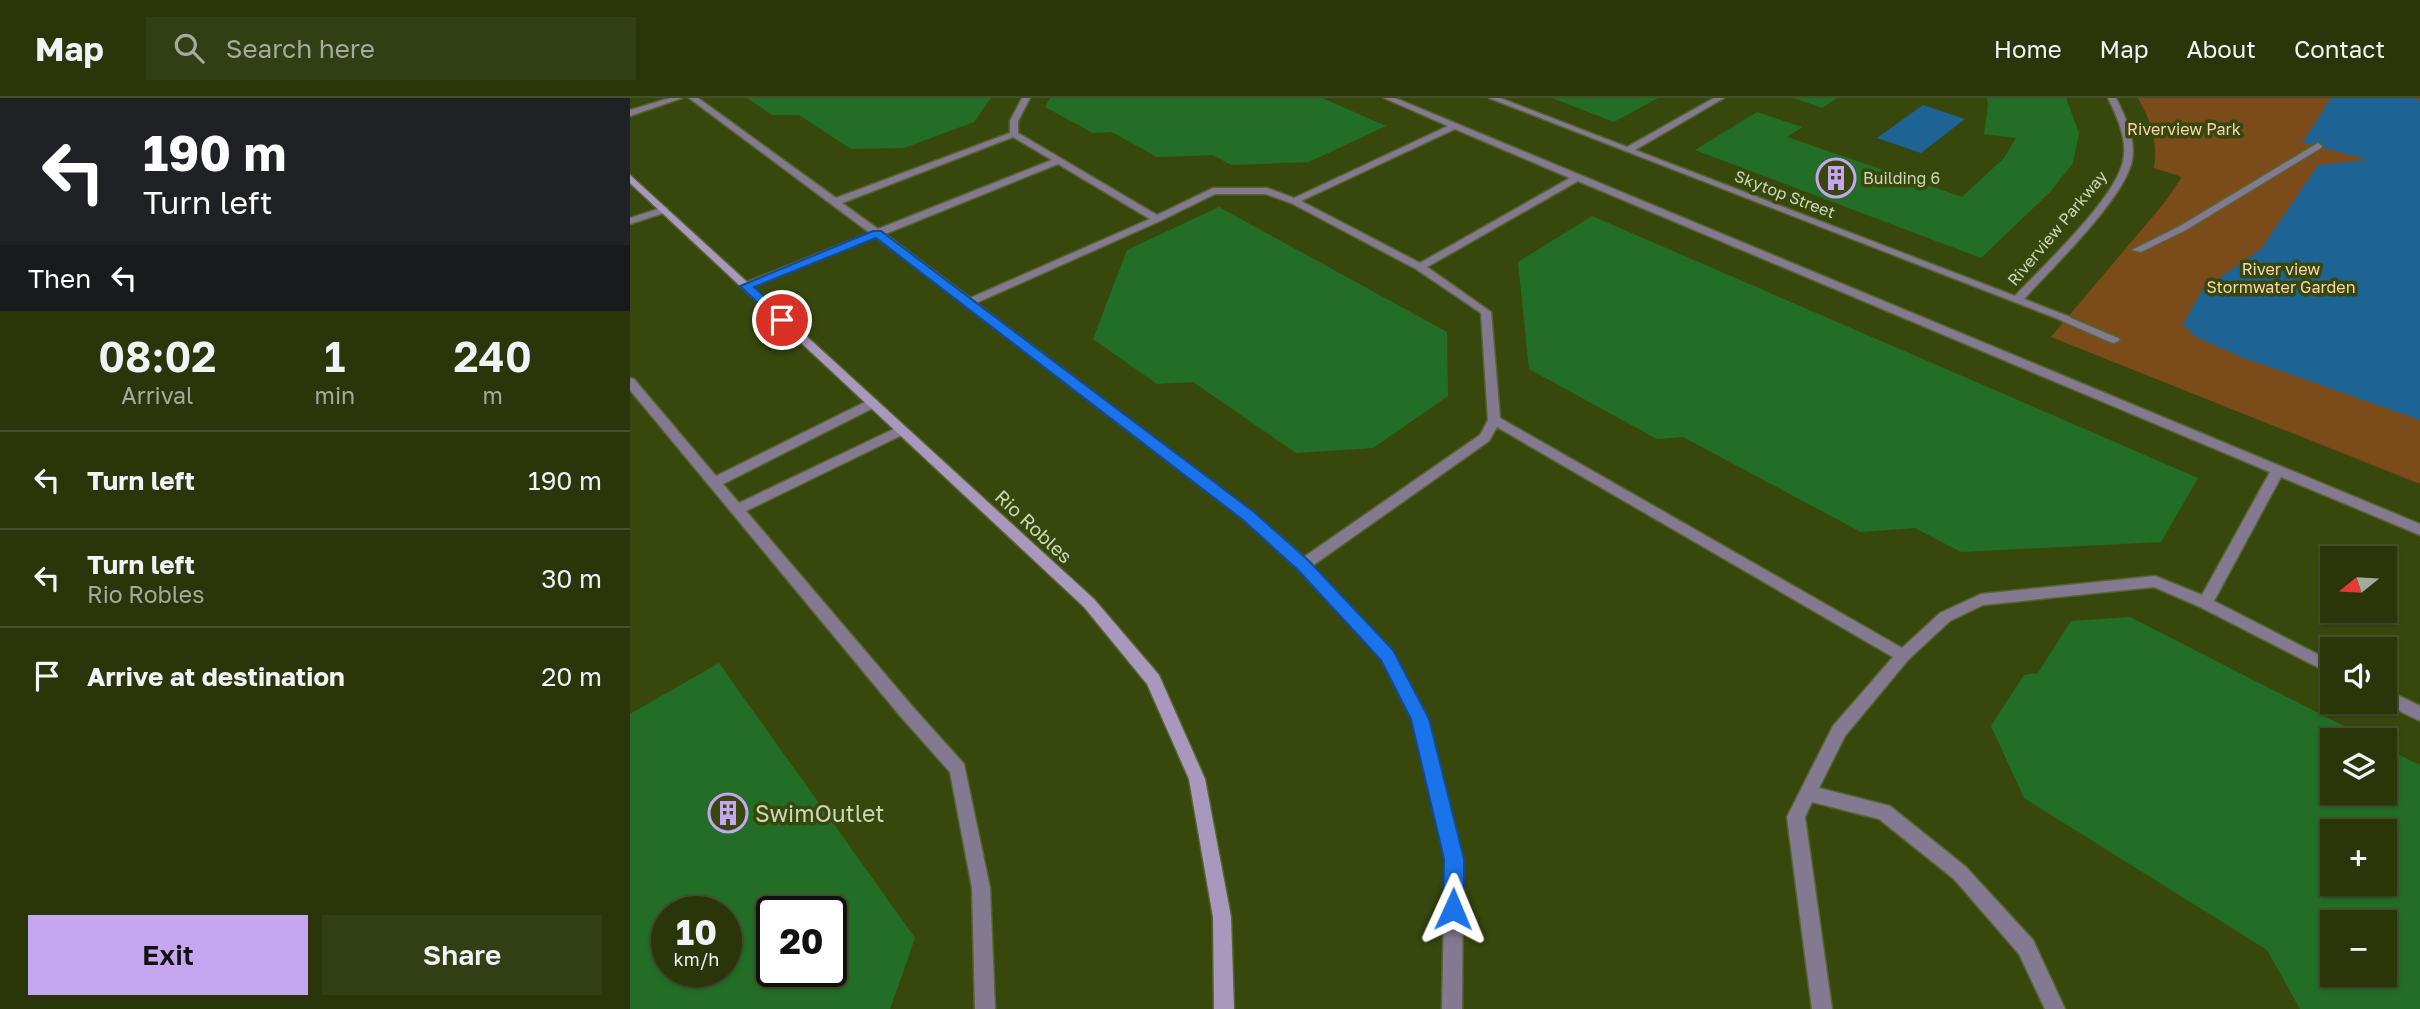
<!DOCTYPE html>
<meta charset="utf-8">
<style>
body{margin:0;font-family:"Golos Text",sans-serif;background:#323e13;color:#f1f3f6;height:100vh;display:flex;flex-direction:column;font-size:26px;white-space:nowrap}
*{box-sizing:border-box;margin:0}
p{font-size:23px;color:#a5ab9c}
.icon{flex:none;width:38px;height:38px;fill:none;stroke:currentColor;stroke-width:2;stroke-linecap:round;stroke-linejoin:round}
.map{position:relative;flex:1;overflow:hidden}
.side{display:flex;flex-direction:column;background:#2a360a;width:630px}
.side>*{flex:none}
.top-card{background:#202124;color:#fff;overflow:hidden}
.needle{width:46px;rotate:252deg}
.controls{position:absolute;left:1690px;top:448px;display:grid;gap:14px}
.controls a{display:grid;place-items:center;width:77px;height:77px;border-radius:0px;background:#2a360a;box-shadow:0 2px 5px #0004,0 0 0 2px #46502b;font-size:35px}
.speed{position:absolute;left:21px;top:798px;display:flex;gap:14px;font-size:35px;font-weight:700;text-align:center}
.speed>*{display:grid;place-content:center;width:91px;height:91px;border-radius:50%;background:#2a360a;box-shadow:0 2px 5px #0004,0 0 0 2px #46502b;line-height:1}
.speed small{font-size:18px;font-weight:400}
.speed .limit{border:4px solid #111;border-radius:10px;background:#fff;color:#111}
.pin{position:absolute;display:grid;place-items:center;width:60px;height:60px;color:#fff;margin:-30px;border:4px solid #fff;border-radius:50%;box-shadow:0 2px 7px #0007}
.me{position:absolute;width:77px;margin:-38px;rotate:1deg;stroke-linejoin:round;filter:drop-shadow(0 0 5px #0008)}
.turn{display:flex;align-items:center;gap:24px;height:147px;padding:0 28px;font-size:32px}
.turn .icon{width:91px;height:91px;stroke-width:2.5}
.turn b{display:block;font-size:49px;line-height:60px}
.then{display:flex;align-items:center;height:66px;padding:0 28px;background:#0003;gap:14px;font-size:26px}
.eta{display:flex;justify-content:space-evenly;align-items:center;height:119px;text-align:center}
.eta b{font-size:42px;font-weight:600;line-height:49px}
.action{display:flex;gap:14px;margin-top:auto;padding:14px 28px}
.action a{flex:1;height:80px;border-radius:0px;background:#c6a6f0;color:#111;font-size:28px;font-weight:600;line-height:80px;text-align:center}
.action a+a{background:#323e13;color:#f1f3f6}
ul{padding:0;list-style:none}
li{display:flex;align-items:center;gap:21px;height:98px;padding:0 28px;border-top:2px solid #46502b}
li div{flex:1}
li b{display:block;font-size:26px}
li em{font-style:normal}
header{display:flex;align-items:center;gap:42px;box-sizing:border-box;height:98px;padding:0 35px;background:#2a360a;border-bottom:2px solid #46502b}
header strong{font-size:33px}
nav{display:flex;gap:38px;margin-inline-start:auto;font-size:24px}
.search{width:490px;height:63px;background:#323e13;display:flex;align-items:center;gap:18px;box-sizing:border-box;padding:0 24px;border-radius:0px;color:#a5ab9c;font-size:26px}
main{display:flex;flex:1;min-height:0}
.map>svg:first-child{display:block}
.green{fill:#7b4c19}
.water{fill:#1d6393}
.building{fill:#236e27;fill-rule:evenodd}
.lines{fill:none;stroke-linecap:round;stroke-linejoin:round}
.lane-casing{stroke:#56652f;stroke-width:3}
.street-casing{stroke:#56652f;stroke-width:3}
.secondary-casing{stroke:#56652f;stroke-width:3}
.lane{fill:#837991;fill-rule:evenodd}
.street{fill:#837991;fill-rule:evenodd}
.secondary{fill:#a898be;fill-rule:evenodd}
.route{fill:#1a73e8;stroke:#114b97;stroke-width:2}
.labels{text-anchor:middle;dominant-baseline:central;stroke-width:7;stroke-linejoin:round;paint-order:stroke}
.far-park-label{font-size:16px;fill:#fbd5b2;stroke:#38480d}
.far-poi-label{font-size:16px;fill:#ccd7b9;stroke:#38480d;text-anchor:start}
.far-street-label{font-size:16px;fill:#ccd7b9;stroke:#38480d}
.street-label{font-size:19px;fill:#ccd7b9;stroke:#38480d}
.near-poi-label{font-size:23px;fill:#ccd7b9;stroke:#38480d;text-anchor:start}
</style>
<header>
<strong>Map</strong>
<div class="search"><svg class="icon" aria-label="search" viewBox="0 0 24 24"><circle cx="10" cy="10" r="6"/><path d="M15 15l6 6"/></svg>Search here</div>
<nav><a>Home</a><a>Map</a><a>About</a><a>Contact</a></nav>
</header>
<main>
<section class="side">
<div class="top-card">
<div class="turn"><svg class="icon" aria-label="left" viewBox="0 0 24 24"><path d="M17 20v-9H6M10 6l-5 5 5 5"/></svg><div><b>190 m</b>Turn left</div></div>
<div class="then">Then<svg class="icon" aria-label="left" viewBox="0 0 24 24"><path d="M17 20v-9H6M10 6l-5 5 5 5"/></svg></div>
</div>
<div class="eta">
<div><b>08:02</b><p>Arrival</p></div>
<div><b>1</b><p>min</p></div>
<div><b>240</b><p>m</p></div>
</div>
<ul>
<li><svg class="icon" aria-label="left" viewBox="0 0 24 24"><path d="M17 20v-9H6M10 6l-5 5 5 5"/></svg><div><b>Turn left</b></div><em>190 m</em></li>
<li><svg class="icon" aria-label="left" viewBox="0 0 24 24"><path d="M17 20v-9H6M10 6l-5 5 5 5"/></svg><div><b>Turn left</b><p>Rio Robles</p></div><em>30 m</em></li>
<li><svg class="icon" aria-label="arrive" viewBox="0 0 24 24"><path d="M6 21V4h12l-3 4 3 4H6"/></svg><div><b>Arrive at destination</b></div><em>20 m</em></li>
</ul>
<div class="action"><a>Exit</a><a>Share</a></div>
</section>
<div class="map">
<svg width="1790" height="911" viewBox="0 0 1790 911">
<rect width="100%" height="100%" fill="#38480d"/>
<path class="green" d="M1508 0H1790V386L1421 239 1535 104 1552 79 1524 70C1528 43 1521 23 1508 0Z"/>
<g class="water">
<path d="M1701 0H1785L1790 3V322L1614 260 1566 239 1553 226 1573 191 1631 151 1688 67 1738 62 1673 44Z"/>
<path d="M1293 7 1335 21 1291 55 1247 40Z"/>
</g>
<g class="building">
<path d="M117 0H361L344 24 274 50 221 51 169 17H142Z"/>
<path d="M420 0H692L756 28 679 64 601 67 583 57 527 59 482 34 463 35 415 9Z"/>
<path d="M922 0H1028L984 24Z"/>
<path d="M1164 0H1207L1192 10Z"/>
<path d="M1357 0H1436L1449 35 1443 65 1420 94 1351 160 1065 52 1127 14 1172 29 1157 39 1332 99 1374 60 1386 40 1354 36 1358 8Z"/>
<path d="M589 109 817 234 818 298 743 350 666 355 563 284 527 286 463 241 497 152Z"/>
<path d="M962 118 1568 380 1531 444 1331 454 1285 430 1231 434 1053 339 1027 341 899 271 888 164Z"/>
<path d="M1500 519 1741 642H1703V695H1755V650L1790 667V911H1670L1637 852 1394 700 1361 628 1394 577 1408 575 1441 523ZM1703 733H1755V786H1703ZM1703 824H1755V877H1703Z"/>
<path d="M89 565 285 840 260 911H0V616ZM37 814H96V873H37ZM142 814H201V873H142Z"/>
</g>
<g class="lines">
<defs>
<g id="lane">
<path d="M40 0H52L0 18V12Z"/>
<path d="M59 0H68L206 100 380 35V23L392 0H400L388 23V35L527 117 583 90H637L664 100 818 28 754 0H765L1790 426V437L1651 379 1584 503 1703 564V577L1570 509 1524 489 1353 507 1320 523 1278 562 1215 638 1189 690 1260 708 1336 769 1403 842 1435 911H1415L1389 856 1324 781 1249 721 1182 704 1175 719 1202 911H1182L1157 719 1203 628 1263 559 867 329 859 343 682 468 762 553 798 621 833 761 832 911H812L815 761 782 621 752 561 668 471 613 421 246 139 120 190H112V186L240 135ZM825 31 940 80 790 165 671 103ZM383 39 422 62 248 131 212 105ZM428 66 520 121 340 200 255 136ZM948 83 1640 374 1572 497 1525 478 1351 496 1310 515 1272 550 870 320 861 214 797 169ZM585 96H636L661 105 786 171 851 215 858 322 850 337 674 459 623 415 346 205 530 123Z"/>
<path d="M1688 45 1692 48 1691 50 1556 132 1511 154 1502 152 1550 128Z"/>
<path d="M34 109 37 110V114L0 126V120Z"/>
<path d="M1436 218 1488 240 1490 242 1484 245 1480 244 1432 223V219Z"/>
<path d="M0 280 4 281 86 378 239 302H247L249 305 247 308 93 386 109 405 268 329H276L278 332 276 335 116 413 283 609 334 666 360 790 365 911H345L342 790 320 674 271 619 0 292Z"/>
<path d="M1755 591 1790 608V623L1751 604H1755Z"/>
</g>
<path id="street" d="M859 0H870L997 49 1084 0H1094L1005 52 1385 198C1413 168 1486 100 1493 63 1498 42 1487 18 1478 0H1486C1495 18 1506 41 1502 62 1496 99 1421 171 1394 201L1440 219V223L1436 224Z"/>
<path id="secondary" d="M0 77 464 501 529 577 575 681 601 819 604 911H584L583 819 559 681 517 586 454 509 0 85Z"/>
</defs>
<use href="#lane" class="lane-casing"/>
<use href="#street" class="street-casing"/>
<use href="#secondary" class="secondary-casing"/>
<use href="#lane" class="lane"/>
<use href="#street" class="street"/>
<use href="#secondary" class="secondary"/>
</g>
<path class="route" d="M243 133H251L624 414 679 463 763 552 799 621 834 761V811L831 819 823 822 816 819 813 811 814 761 781 621 751 562 668 472 613 422 246 140 124 189 157 219V224H148L110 188Z"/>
<defs>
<symbol id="building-ring" viewBox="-11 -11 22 22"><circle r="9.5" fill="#38480d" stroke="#c6a6f0" stroke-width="1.5"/><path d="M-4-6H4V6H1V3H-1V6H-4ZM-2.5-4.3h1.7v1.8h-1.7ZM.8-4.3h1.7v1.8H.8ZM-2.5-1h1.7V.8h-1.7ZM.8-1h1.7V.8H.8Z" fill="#c6a6f0"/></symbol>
</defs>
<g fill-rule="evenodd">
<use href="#building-ring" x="1184" y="58" width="44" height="44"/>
<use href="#building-ring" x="76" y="693" width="44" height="44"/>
</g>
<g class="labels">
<g class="far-park-label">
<text x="1554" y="31">Riverview Park</text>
<text x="1651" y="171">River view<tspan x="1651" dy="18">Stormwater Garden</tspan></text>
</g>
<g class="far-poi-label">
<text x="1233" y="80">Building 6</text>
</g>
<g class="far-street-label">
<text transform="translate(1155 96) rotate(21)">Skytop Street</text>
<text transform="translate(1427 130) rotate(-50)">Riverview Parkway</text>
</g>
<g class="street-label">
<text transform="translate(404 428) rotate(43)">Rio Robles</text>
</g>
<g class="near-poi-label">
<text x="125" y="715">SwimOutlet</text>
</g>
</g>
</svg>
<div class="controls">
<a><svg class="needle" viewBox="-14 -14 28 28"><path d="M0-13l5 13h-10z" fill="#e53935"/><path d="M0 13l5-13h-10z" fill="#a5ab9c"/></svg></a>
<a><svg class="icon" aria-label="sound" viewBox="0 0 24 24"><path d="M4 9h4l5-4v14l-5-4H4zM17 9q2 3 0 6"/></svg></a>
<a><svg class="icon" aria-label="layers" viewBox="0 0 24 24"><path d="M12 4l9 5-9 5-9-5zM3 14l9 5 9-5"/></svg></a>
<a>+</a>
<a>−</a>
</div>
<div class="speed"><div>10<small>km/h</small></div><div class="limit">20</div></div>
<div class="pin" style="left:152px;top:222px;background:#d93025"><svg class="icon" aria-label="arrive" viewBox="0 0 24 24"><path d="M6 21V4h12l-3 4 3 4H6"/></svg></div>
<svg class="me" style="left:823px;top:811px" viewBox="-20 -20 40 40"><path d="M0-17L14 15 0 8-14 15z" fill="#1a73e8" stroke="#fff" stroke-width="4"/></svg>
</div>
</main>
